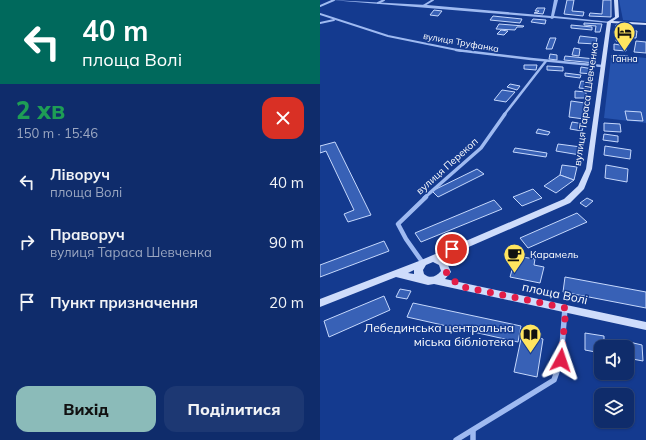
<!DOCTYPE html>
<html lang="uk">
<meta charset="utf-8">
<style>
body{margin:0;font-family:Mulish,sans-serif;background:#1d3873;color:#f1f3f6;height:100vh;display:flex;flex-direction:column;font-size:15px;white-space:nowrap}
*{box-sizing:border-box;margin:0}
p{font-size:13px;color:#9ba7c1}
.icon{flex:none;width:22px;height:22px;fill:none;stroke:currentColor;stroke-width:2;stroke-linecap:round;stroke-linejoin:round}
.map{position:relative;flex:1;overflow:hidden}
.sheet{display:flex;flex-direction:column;background:#0f2c6b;width:320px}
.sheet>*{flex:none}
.banner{background:#00695c;color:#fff;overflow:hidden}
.tools{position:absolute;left:274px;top:340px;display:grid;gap:8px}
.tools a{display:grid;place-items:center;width:40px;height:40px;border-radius:8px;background:#0f2c6b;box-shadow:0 1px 3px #0004,0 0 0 1px #2f487e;font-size:20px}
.pin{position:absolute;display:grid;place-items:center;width:34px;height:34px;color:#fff;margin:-17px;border:2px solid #fff;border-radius:50%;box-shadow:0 1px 4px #0007}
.me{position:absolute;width:44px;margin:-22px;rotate:5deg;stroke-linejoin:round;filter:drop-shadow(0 0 3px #0008)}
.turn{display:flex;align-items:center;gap:14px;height:84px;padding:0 16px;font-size:18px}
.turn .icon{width:52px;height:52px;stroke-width:2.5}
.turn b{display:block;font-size:28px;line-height:34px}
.round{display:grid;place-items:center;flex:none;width:42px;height:42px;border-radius:12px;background:#1d3873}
.overview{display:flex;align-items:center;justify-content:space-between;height:68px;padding:0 16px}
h1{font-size:24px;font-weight:800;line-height:30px;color:#1e9e55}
.primary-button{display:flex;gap:8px;margin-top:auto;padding:8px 16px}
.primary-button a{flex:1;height:46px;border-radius:12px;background:#8bbbb9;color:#111;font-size:16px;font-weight:800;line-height:46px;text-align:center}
.primary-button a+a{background:#1d3873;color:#f1f3f6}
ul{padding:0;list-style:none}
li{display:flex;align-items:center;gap:12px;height:60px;padding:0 16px}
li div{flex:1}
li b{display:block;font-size:15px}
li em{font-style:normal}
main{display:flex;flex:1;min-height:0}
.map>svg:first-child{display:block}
.green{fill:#2653ae}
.building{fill:#3861b6;stroke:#c6d8fc}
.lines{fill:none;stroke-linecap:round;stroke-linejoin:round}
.minor-far4{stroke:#9fbaf1;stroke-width:2}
.minor-far3{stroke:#9fbaf1;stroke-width:2.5}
.minor-far2{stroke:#9fbaf1;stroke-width:3.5}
.minor-far1{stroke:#9fbaf1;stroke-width:4.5}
.minor{stroke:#9fbaf1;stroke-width:5.5}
.tertiary{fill:#9fbaf1;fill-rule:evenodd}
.secondary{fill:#cedcfb;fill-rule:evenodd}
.route{stroke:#e11d48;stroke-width:7;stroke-dasharray:0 12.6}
.labels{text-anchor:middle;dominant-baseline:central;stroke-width:3;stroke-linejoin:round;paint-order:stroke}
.far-street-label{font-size:9px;fill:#fff;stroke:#143a8f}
.far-poi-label{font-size:9px;fill:#fff;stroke:#143a8f}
.street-label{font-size:10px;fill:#fff;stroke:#143a8f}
.poi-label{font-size:10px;fill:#fff;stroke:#143a8f;text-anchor:start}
.near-street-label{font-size:12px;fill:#fff;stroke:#143a8f}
.near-poi-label{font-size:12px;fill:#fff;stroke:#143a8f;text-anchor:end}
</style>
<main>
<section class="sheet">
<div class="banner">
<div class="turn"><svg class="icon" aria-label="left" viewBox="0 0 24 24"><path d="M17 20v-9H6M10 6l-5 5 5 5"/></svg><div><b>40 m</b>площа Волі</div></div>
</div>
<div class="overview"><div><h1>2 хв</h1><p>150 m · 15:46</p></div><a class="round" style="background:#d93025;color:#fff"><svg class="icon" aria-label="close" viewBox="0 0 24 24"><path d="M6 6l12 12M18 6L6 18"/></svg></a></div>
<ul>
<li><svg class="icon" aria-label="left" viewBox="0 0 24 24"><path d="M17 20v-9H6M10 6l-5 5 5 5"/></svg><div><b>Ліворуч</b><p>площа Волі</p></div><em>40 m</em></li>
<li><svg class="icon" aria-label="right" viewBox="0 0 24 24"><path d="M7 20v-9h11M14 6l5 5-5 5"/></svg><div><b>Праворуч</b><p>вулиця Тараса Шевченка</p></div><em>90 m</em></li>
<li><svg class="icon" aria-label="arrive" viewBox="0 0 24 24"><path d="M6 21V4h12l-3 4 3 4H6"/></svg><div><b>Пункт призначення</b></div><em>20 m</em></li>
</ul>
<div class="primary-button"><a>Вихід</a><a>Поділитися</a></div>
</section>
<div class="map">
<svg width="326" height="440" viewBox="0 0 326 440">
<rect width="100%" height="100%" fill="#143a8f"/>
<g class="green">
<path d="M299 0H326V22L303 20Z"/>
<path d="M317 57 326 58V123L284 118 291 58 317 60Z"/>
</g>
<g class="building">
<path d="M247 0H254L252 11 264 12 263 16 244 14Z"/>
<path d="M283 0H291V17L269 16 270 13 282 14Z"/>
<path d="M217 8H225L223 14 214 13 218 12 219 11H215Z"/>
<path d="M114 10 122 11 118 16 110 15Z"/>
<path d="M173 16 202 19 200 23 170 20Z"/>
<path d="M213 19 226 20 225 24 211 22Z"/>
<path d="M264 23 282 24 280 32H275L276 26 264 25Z"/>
<path d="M179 24 204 26 203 27H197L195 30 176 29Z"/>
<path d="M251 25 272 27V30L251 28Z"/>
<path d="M296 25 309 26V29L296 28Z"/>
<path d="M296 29 317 31 316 38 295 36Z"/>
<path d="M181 30 188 31 184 35 177 34Z"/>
<path d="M260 36 277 38 276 44 258 43Z"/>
<path d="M297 36 305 37V42L296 41Z"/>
<path d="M230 38H236L232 49H226Z"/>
<path d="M316 41 326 42V53L314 52Z"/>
<path d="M294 44 306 46V51L294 50Z"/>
<path d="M254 48 260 49 259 56 252 55Z"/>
<path d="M230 54 237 55V60L229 59Z"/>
<path d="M292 55 308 56 309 59 292 58Z"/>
<path d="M245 56 275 59V63L244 60Z"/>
<path d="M204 65H217L216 70 204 69Z"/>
<path d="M227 66 243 67V71L227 70Z"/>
<path d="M261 67 273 69V74L260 73Z"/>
<path d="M245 73 261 75 260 78 245 76Z"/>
<path d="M261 81 270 82 269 89 259 88Z"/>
<path d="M190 84 200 86 197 90 187 87Z"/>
<path d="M182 90 195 92 186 102 174 100Z"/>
<path d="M255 91 266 92V98H255Z"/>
<path d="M251 101 265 103 264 119 249 117Z"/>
<path d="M305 111 321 112 323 121 307 120Z"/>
<path d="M252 122 264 124 262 131 250 129Z"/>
<path d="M284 123 300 124 301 132 284 131Z"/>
<path d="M218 129 230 132 228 135 216 133Z"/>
<path d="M284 134 298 136V142L283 140Z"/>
<path d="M15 142 51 215 28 222 24 214 34 210 6 151 0 153V146Z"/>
<path d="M238 144 261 147 260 155 236 151Z"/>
<path d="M285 146 311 150 310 159 284 155Z"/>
<path d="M195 148 227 153 226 157 193 152Z"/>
<path d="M242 165 257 167 254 180 240 175Z"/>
<path d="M286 165 308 169 307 182 285 178Z"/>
<path d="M157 169 164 174 118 197 112 191Z"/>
<path d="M240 175 254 180 236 193 224 186Z"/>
<path d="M213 189 222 198 202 206 193 197Z"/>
<path d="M267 198 273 201 266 207 260 203Z"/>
<path d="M174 200 182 209 101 242 95 233Z"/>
<path d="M257 213 267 222 208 248 200 238Z"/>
<path d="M64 241 69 251 0 277V265Z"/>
<path d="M196 256 215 259 214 265 224 267 220 283 190 277Z"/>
<path d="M245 277 326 292V308L243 292Z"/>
<path d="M80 289 91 291 87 299 76 297Z"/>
<path d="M64 296 70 310 9 337 4 321Z"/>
<path d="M93 303 201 326 198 342 87 317Z"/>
<path d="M265 333 284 336V347H281V353L265 350Z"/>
<path d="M202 334 223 339 217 377 194 372Z"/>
<path d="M305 341 322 345 323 361 307 358V347H305Z"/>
</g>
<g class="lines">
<g class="minor-far4">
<path d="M58 3 64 0"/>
<path d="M0 6 14 0"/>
<path d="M103 6 113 0"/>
<path d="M0 14 68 36 142 51"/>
<path d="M0 23 14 20"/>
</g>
<g class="minor-far3">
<path d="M136 50 211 59 282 66"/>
<path d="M184 115 226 61"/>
</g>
<path class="minor-far2" d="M104 198 161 148 185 114"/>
<path class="minor-far1" d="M103 263 86 239 78 224 106 197"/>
<g class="minor">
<path d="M153 431V440"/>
<path d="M136 440 234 380 241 360 245 308"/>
</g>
<path class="tertiary" d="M11 0 107 5 231 16 234 0H238L234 16 291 22 289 23 234 18 232 19 230 18Z"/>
<path class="secondary" d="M294 0H298L299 17 293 21 326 23V25L291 23 272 169 264 189 250 203 121 259 126 261 131 272 125 279 326 322V330L114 284 108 285 76 277 0 307V299L99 261 244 199 258 186 266 169 287 22 295 17ZM113 262 119 265 121 271C116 277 110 279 104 274L103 270 106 265ZM94 270V274L88 273Z"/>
</g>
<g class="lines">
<path class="route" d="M132 249 125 266 126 272 139 286 246 308 241 360"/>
</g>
<defs>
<symbol id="hotel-pin" viewBox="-11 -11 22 30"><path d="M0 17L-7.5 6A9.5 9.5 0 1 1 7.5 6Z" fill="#ffe55f" stroke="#143a8f"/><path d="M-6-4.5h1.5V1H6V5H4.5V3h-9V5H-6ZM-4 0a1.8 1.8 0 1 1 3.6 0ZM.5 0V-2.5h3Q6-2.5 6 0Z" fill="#111"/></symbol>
<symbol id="cafe-pin" viewBox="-11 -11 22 30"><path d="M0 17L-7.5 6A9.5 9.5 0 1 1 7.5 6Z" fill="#ffe55f" stroke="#143a8f"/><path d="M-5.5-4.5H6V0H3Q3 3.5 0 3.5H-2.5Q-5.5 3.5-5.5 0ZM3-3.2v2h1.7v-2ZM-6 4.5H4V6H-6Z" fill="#111"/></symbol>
<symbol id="library-pin" viewBox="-11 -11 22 30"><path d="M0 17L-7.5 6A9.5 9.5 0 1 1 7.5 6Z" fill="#ffe55f" stroke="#143a8f"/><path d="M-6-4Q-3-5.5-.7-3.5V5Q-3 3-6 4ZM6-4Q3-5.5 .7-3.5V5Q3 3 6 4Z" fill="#111"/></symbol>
</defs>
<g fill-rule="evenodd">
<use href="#hotel-pin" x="292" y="20" width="25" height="34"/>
<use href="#cafe-pin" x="182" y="242" width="25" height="34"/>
<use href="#library-pin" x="198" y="322" width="25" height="34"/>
</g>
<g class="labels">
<g class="far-street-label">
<text transform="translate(141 42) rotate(10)">вулиця Труфанка</text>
</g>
<g class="far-poi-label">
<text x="305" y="58">Ганна</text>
</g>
<g class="street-label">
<text transform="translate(266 104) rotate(-82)">вулиця Тараса Шевченка</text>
<text transform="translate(127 166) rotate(-42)">вулиця Перекоп</text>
</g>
<g class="poi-label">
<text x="210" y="254">Карамель</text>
</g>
<g class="near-street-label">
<text transform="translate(235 293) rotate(12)">площа Волі</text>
</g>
<g class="near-poi-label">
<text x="194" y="327">Лебединська центральна<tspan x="194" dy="14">міська бібліотека</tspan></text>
</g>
</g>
</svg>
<div class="tools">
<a><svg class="icon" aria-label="sound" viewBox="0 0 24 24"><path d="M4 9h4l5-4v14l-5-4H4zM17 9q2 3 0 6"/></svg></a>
<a><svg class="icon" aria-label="layers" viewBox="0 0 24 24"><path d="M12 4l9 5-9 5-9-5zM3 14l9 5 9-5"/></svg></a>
</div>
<div class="pin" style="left:132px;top:249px;background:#d93025"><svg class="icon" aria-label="arrive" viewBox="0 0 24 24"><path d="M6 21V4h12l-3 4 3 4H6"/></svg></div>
<svg class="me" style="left:241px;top:360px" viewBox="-20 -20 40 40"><path d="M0-17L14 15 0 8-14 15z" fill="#e11d48" stroke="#fff" stroke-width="4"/></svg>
</div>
</main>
